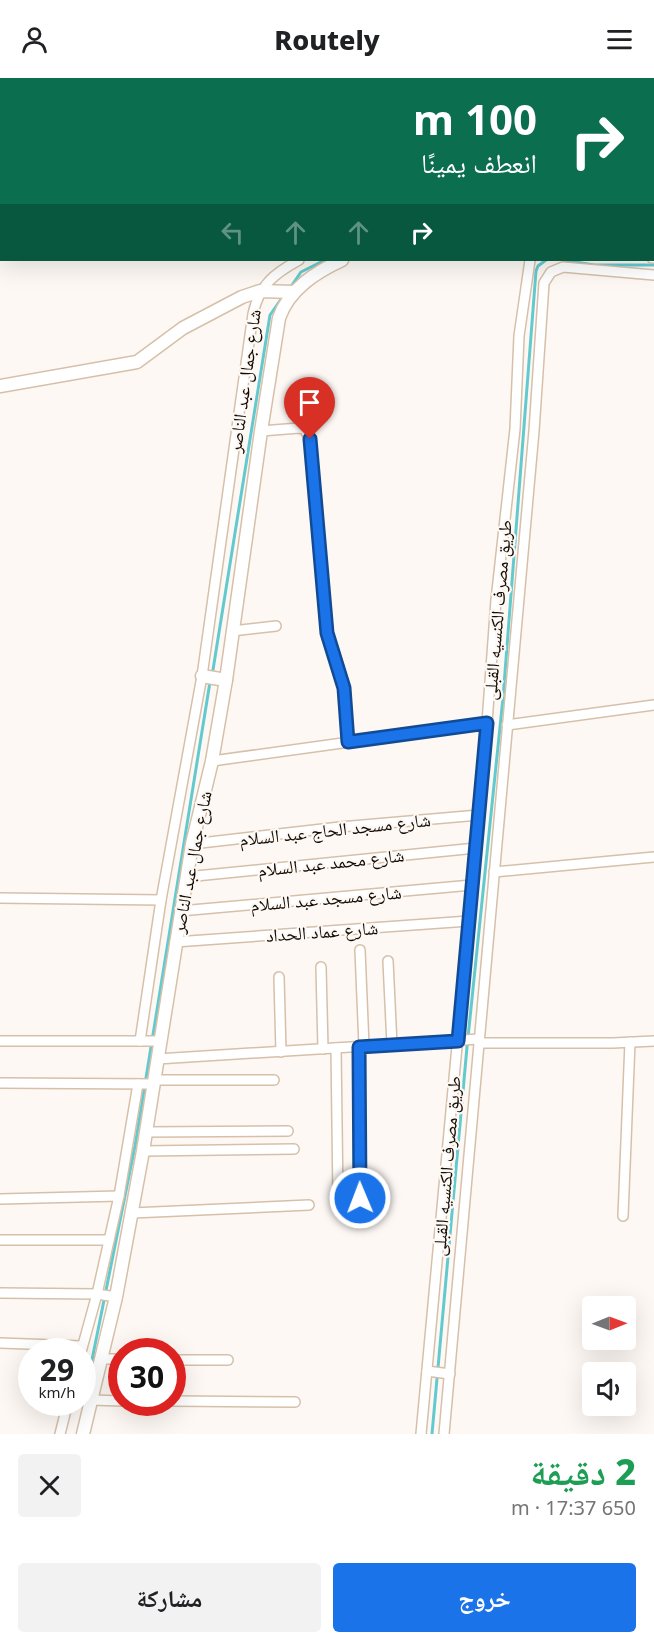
<!DOCTYPE html>
<html lang="ar">
<meta charset="utf-8">
<style>
body{margin:0;font-family:"Noto Sans","Noto Naskh Arabic",sans-serif;background:#f2f2f2;color:#202124;direction:rtl;height:100vh;display:flex;flex-direction:column;font-size:22px;white-space:nowrap}
*{box-sizing:border-box;margin:0}
p{font-size:20px;color:#757577}
.icon{flex:none;width:33px;height:33px;fill:none;stroke:currentColor;stroke-width:2;stroke-linecap:round;stroke-linejoin:round}
.map{position:relative;height:1356px;overflow:hidden;direction:ltr}
.panel{display:flex;flex-direction:column;background:#fff;flex:1}
.panel>*{flex:none}
.hud{position:absolute;left:0px;top:0px;width:654px;height:183px;box-shadow:0 6px 24px #0002;direction:rtl;background:#0b6e4f;color:#fff;overflow:hidden}
.needle{width:39px;rotate:89deg}
.controls{position:absolute;left:582px;top:1218px;display:grid;gap:12px}
.controls a{display:grid;place-items:center;width:54px;height:54px;border-radius:6px;background:#fff;box-shadow:0 6px 24px #0002;font-size:30px}
.speed{position:absolute;left:18px;top:1260px;display:flex;gap:12px;font-size:30px;font-weight:700;text-align:center}
.speed>*{display:grid;place-content:center;width:78px;height:78px;border-radius:50%;background:#fff;box-shadow:0 6px 24px #0002;line-height:1}
.speed small{font-size:15px;font-weight:400}
.speed .limit{border:9px solid #d22;background:#fff;color:#111}
.pin{position:absolute;display:grid;place-items:center;width:51px;height:51px;color:#fff;margin:-62px -26px;border-radius:50% 50% 50% 0;rotate:-45deg;box-shadow:0 0 6px #0007}
.pin .icon{rotate:45deg}
.me{position:absolute;width:66px;margin:-33px;rotate:359deg;stroke-linejoin:round;filter:drop-shadow(0 0 4px #0008)}
.turn{display:flex;align-items:center;gap:21px;height:126px;padding:0 18px;font-size:27px}
.turn .icon{width:78px;height:78px;stroke-width:2.5}
.turn b{display:block;font-size:42px;line-height:51px}
.lanes{display:flex;align-items:center;height:57px;padding:0 18px;background:#0003;justify-content:center;gap:30px;direction:ltr}
.lanes .off{opacity:.35}
.round{display:grid;place-items:center;flex:none;width:63px;height:63px;border-radius:6px;background:#f2f2f2}
.summary{display:flex;align-items:center;justify-content:space-between;height:102px;padding:0 18px}
h1{font-size:36px;font-weight:800;line-height:45px;color:#1e9e55}
.button{display:flex;gap:12px;margin-top:auto;padding:12px 18px}
.button a{flex:1;height:69px;border-radius:6px;background:#1a73e8;color:#fff;font-size:24px;font-weight:800;line-height:69px;text-align:center}
.button a+a{background:#f2f2f2;color:#202124}
header{display:flex;justify-content:space-between;align-items:center;height:78px;padding:0 18px;background:#fff;font-size:27px;font-weight:800}
.map>svg:first-child{display:block}
.lines{fill:none;stroke-linecap:round;stroke-linejoin:round}
.stream{stroke:#62cace;stroke-width:3}
.minor-casing{stroke:#d6c0aa;stroke-width:12}
.tertiary-casing{stroke:#d6c0aa;stroke-width:15}
.minor{stroke:#fff;stroke-width:9}
.tertiary{stroke:#fff;stroke-width:12}
.route-casing{stroke:#114b97;stroke-width:15}
.route{stroke:#1a73e8;stroke-width:10}
.labels{text-anchor:middle;dominant-baseline:central;stroke-width:4.5;stroke-linejoin:round;paint-order:stroke}
.street-label{font-size:18px;fill:#130c05;stroke:#fdf8f4}
</style>
<header><svg class="icon" aria-label="menu" viewBox="0 0 24 24"><path d="M4 6h16M4 12h16M4 18h16"/></svg>Routely<svg class="icon" aria-label="person" viewBox="0 0 24 24"><circle cx="12" cy="8" r="4"/><path d="M4 21q1-7 8-7t8 7"/></svg></header>
<div class="map">
<svg width="654" height="1356" viewBox="0 0 654 1356">
<rect width="100%" height="100%" fill="#fdf8f4"/>
<g class="lines">
<g class="stream">
<path d="M652 24 654 23"/>
<path d="M563 182 594 187H654"/>
<path d="M290 210 301 194 325 182"/>
<path d="M212 598 270 237 284 217"/>
<path d="M92 1282 135 1068 210 604"/>
<path d="M432 1356 467 969 503 620 536 193 538 188 546 182"/>
</g>
<defs>
<g id="minor">
<path d="M254 0 255 2"/>
<path d="M270 0 271 2"/>
<path d="M153 2 163 0"/>
<path d="M652 12H654"/>
<path d="M652 180H654"/>
<path d="M261 353 299 350 304 351 310 361 327 554 344 610 348 664"/>
<path d="M232 553 276 548"/>
<path d="M507 647 654 627"/>
<path d="M212 683 487 645"/>
<path d="M192 766 340 749 479 737"/>
<path d="M494 794 654 779"/>
<path d="M186 799 476 770"/>
<path d="M0 820 161 822"/>
<path d="M180 833 472 807"/>
<path d="M175 864 469 843"/>
<path d="M360 872 364 968"/>
<path d="M388 883 392 967"/>
<path d="M321 889 323 971"/>
<path d="M279 899 281 974"/>
<path d="M0 963H159"/>
<path d="M140 963 161 822 202 598 253 236C259 207 275 195 299 182"/>
<path d="M479 965H613L654 963"/>
<path d="M359 969 360 1141"/>
<path d="M336 970 338 1121"/>
<path d="M157 981 479 961"/>
<path d="M154 1002H274"/>
<path d="M0 1005 153 1006"/>
<path d="M146 1054 288 1053"/>
<path d="M143 1073 294 1071"/>
<path d="M0 1121 119 1118"/>
<path d="M132 1135 309 1127"/>
<path d="M623 1138 630 964"/>
<path d="M0 1162H109"/>
<path d="M0 1215 97 1216 116 1219"/>
<path d="M0 1265 82 1268"/>
<path d="M81 1274 97 1216 119 1118 138 1006"/>
<path d="M101 1281H122"/>
<path d="M172 1282H228"/>
<path d="M427 1293 450 1296"/>
<path d="M92 1322 122 1323"/>
<path d="M172 1323 295 1324"/>
<path d="M60 1356 68 1324"/>
<path d="M421 1356 487 645 496 522 515 351 519 258 530 182"/>
<path d="M444 1356 534 353 544 205 551 194 563 189 654 197"/>
</g>
<g id="tertiary">
<path d="M652 32H654"/>
<path d="M0 308 137 284 183 250 242 219 260 213 294 214"/>
<path d="M202 598 226 602"/>
<path d="M83 1356 116 1219 143 1073 192 766 212 683 226 602 261 353 279 240C289 211 316 194 342 182"/>
</g>
</defs>
<use href="#minor" class="minor-casing"/>
<use href="#tertiary" class="tertiary-casing"/>
<use href="#minor" class="minor"/>
<use href="#tertiary" class="tertiary"/>
</g>
<g class="lines">
<defs>
<path id="route" d="M310 361 327 555 344 610 348 664 487 645 458 963 359 969 360 1120"/>
</defs>
<use href="#route" class="route-casing"/>
<use href="#route" class="route"/>
</g>
<g class="labels">
<g class="street-label">
<text transform="translate(244 303) rotate(-82)">شارع جمال عبد الناصر</text>
<text transform="translate(497 532) rotate(-85)">طريق مصرف الكنسيه القبلى</text>
<text transform="translate(335 751) rotate(-6)">شارع مسجد الحاج عبد السلام</text>
<text transform="translate(191 784) rotate(-79)">شارع جمال عبد الناصر</text>
<text transform="translate(331 784) rotate(-6)">شارع محمد عبد السلام</text>
<text transform="translate(326 820) rotate(-5)">شارع مسجد عبد السلام</text>
<text transform="translate(322 853) rotate(-4)">شارع عماد الحداد</text>
<text transform="translate(446 1088) rotate(-85)">طريق مصرف الكنسيه القبلى</text>
</g>
</g>
</svg>
<div class="controls">
<a><svg class="needle" viewBox="-14 -14 28 28"><path d="M0-13l5 13h-10z" fill="#e53935"/><path d="M0 13l5-13h-10z" fill="#757577"/></svg></a>
<a><svg class="icon" aria-label="sound" viewBox="0 0 24 24"><path d="M4 9h4l5-4v14l-5-4H4zM17 9q2 3 0 6"/></svg></a>
</div>
<div class="speed"><div>29<small>km/h</small></div><div class="limit">30</div></div>
<div class="pin" style="left:310px;top:361px;background:#d93025"><svg class="icon" aria-label="arrive" viewBox="0 0 24 24"><path d="M6 21V4h12l-3 4 3 4H6"/></svg></div>
<svg class="me" style="left:360px;top:1120px" viewBox="-20 -20 40 40"><circle r="17" fill="#1a73e8" stroke="#fff" stroke-width="3"/><path d="M0-11L8 9 0 5-8 9z" fill="#fff"/></svg>
<div class="hud">
<div class="turn"><svg class="icon" aria-label="right" viewBox="0 0 24 24"><path d="M7 20v-9h11M14 6l5 5-5 5"/></svg><div><b>100 m</b>انعطف يمينًا</div></div>
<div class="lanes"><svg class="icon off" aria-label="left" viewBox="0 0 24 24"><path d="M17 20v-9H6M10 6l-5 5 5 5"/></svg><svg class="icon off" aria-label="ahead" viewBox="0 0 24 24"><path d="M12 20V5M6 11l6-6 6 6"/></svg><svg class="icon off" aria-label="ahead" viewBox="0 0 24 24"><path d="M12 20V5M6 11l6-6 6 6"/></svg><svg class="icon" aria-label="right" viewBox="0 0 24 24"><path d="M7 20v-9h11M14 6l5 5-5 5"/></svg></div>
</div>
</div>
<section class="panel">
<div class="summary"><div><h1>2 دقيقة</h1><p>650 m · 17:37</p></div><a class="round"><svg class="icon" aria-label="close" viewBox="0 0 24 24"><path d="M6 6l12 12M18 6L6 18"/></svg></a></div>
<div class="button"><a>خروج</a><a>مشاركة</a></div>
</section>
